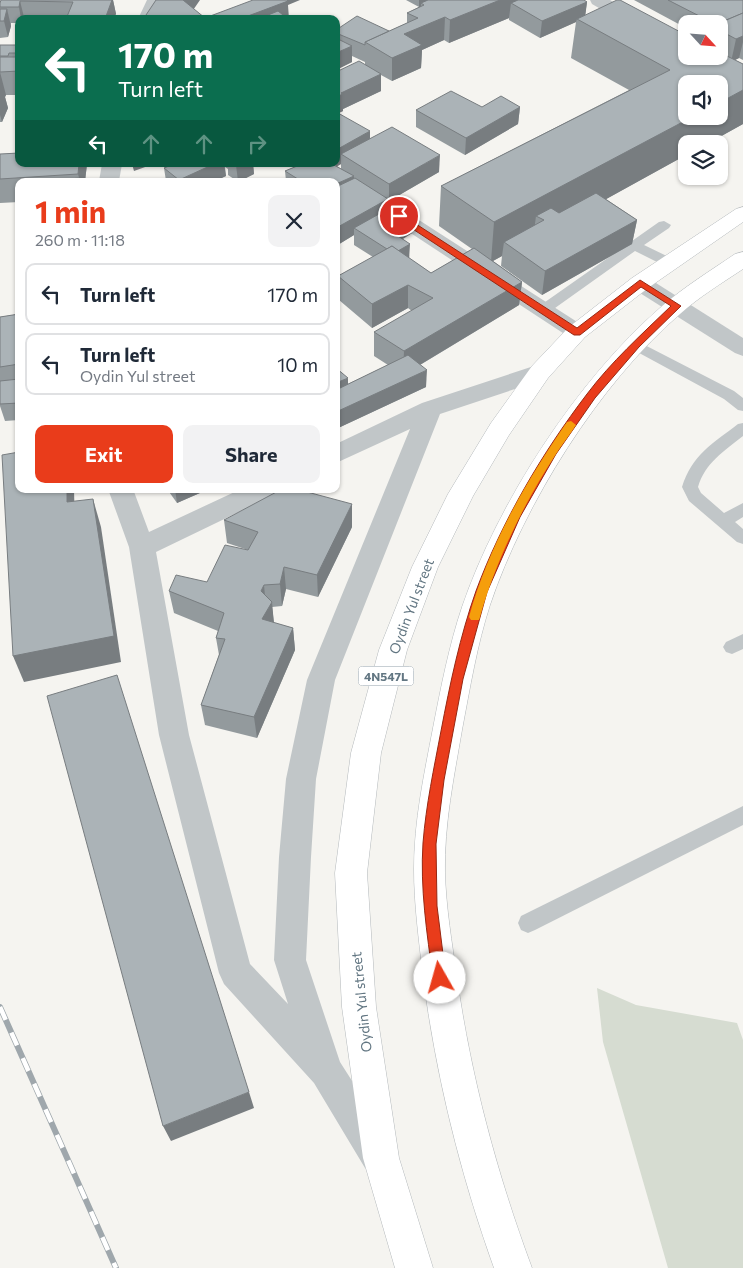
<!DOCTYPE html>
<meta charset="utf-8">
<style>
body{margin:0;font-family:Commissioner,sans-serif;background:#f2f2f3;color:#1f2937;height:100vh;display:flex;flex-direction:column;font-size:19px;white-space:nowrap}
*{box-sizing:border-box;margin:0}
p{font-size:16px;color:#747a83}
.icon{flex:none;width:28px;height:28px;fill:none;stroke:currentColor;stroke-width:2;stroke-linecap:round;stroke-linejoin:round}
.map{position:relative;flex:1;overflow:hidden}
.drawer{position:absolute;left:15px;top:178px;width:325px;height:315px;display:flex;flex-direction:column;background:#fff;border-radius:10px;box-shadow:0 1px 4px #0004}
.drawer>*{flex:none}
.banner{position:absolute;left:15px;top:15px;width:325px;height:152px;border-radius:10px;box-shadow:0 1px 4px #0004;background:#0b6e4f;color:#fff;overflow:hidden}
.needle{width:32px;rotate:116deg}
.buttons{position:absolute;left:678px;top:15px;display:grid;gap:10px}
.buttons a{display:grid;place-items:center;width:50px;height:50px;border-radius:10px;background:#fff;box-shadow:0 1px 4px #0004;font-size:25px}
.pin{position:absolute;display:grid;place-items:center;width:42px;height:42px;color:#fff;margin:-21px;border:2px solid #fff;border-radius:50%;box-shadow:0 1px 5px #0007}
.me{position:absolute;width:55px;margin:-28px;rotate:353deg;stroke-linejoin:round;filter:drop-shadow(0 0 4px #0008)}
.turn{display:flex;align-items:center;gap:18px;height:105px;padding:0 20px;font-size:22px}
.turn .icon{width:65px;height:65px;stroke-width:2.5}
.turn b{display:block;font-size:35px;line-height:42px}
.lanes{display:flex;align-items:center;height:48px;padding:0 20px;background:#0003;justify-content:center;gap:25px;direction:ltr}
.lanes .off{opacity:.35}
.round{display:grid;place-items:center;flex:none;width:52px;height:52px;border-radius:10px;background:#f2f2f3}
.summary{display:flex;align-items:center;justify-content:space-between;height:85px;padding:0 20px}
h1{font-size:30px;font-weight:700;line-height:38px;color:#e93c1b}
.cta{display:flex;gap:10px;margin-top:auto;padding:10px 20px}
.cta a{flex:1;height:58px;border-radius:10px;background:#e93c1b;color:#fff;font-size:20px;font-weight:700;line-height:58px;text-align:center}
.cta a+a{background:#f2f2f3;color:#1f2937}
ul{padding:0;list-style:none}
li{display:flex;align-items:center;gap:15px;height:62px;margin:0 10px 8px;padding:0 10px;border:2px solid #e0e1e3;border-radius:10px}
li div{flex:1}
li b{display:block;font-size:19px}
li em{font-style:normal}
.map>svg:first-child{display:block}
.green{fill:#d6dcd1}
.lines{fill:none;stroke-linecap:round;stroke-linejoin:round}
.primary-casing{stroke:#b4b9bc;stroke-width:1}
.lane{fill:#c1c6c8;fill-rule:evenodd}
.street{fill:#c1c6c8;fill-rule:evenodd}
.primary{fill:#fff;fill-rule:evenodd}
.rail-casing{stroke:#9fa7ac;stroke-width:6}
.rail{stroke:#fff;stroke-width:4.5;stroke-dasharray:14;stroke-linecap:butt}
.wall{fill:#939a9d;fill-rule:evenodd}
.shaded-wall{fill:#787d80}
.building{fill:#abb3b7;stroke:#787d80}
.route{fill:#e93c1b;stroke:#972712}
.slow{fill:#f59e0b}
.labels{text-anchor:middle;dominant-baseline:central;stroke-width:5;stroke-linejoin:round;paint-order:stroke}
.shield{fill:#fff;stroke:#919fa8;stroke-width:1}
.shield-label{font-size:12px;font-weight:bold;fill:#627682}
.street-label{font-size:14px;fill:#627682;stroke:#fff}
</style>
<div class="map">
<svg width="743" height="1268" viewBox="0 0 743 1268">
<rect width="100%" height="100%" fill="#f5f4f0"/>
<path class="green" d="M597 988 636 1005 737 1023 743 1040V1268H668L603 1042Z"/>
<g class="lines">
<defs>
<g id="primary">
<path d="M743 207V222L648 288 585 337 548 378 509 435 473 496 438 567 407 650 381 753 367 873 376 1007 399 1158 433 1268H395L363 1158 342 1007 335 873 351 753 379 650 412 567 448 494 491 423 532 366 569 327 632 278 736 209Z"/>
<path d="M743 252V269C722 283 699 297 680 314 599 384 524 504 490 605 477 645 470 688 462 730 454 777 444 824 445 873 446 908 452 943 457 978 471 1077 497 1174 532 1268H494C460 1173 436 1076 423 976 419 940 414 905 414 869 414 821 424 775 433 728 441 687 449 646 462 607 498 502 577 380 661 307 684 287 710 271 735 254Z"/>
</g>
</defs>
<use href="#primary" class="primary-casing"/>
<g class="lane">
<path d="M664 221 671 225 669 228 644 245 675 260 677 263 675 266H665L635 251 548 313H538L536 310 538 307 659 222Z"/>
<path d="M635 340 734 391 743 398V411L738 410 724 399 630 348 628 345 630 342Z"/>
<path d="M743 423V436C724 451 705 463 698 487L701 493 724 513 743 503V517L735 522 743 529V544L737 542 689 501 682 487C692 455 712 444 738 424Z"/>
<path d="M743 634V649L732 654 726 652 723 647 726 642Z"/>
<path d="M743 806V825L535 930 528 933 521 930 518 923 521 916Z"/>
</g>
<g class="street">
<path d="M147 0H163L156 19H138Z"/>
<path d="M590 0H610L686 44V56L680 55 592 4Z"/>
<path d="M102 164H122L119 181H99Z"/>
<path d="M309 164H332L585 327 588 332 585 337 577 339 569 337 336 184V181C327 181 314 171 309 164Z"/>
<path d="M640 276 648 278 743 338V356L735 353 632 288 629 283 632 278Z"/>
<path d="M540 364 548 366 552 372 548 378 440 414 335 680 316 779 311 857 306 960 340 1062 391 1142 396 1155 391 1168 378 1173 365 1168 314 1083 224 984 219 973 159 735 129 547 108 489H133L149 532 241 489H276L272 496 156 552 189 735 250 964 288 1004 274 960 279 857 286 779 307 680 410 429 336 463V444L422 403Z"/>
</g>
<use href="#primary" class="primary"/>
<defs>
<path id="rail" d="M0 1007 116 1268"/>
</defs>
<use href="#rail" class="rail-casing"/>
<use href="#rail" class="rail"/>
</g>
<g class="wall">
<path d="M1 0H113L116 14 66 18 24 17V19H19V23H11V26L8 37 0 38V3Z"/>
<path d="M406 0H584L587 2 585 15 719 56V24H686V28L634 0H743V60L739 58 735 60 743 64V124L707 144H686V155L606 199 637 220 632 244 542 295 501 266 502 256 493 261 522 282 519 305 420 365 426 387 336 429V368L348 384 388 365 374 356V332L412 311 408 308 372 328 339 300 338 276 373 257 354 245V235L336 246V181H286L285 171 302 164H336V72L365 65V62L352 56V62L336 70V30L389 31 407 23V13L419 7ZM509 18V20L540 38 576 22 571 58 629 90 441 186 439 226 472 249 431 273 409 258 403 239 412 233 413 216 388 209V200L389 201 439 172 370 138 339 113 343 111V109L381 91V75L392 81 421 68 422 50 444 40 449 43ZM341 164V169L337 166Z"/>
<path d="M0 45H19V95H6L5 97 8 108 2 122H0Z"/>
<path d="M482 107H520L518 124 465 155 416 127V110Z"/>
<path d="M0 154 19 164H87L85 181H19V202L0 203Z"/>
<path d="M174 164H253L254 174 240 181H237L228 175V169L225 167 226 176 215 181H166L164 168Z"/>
<path d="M19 314V420L5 421 0 406V317Z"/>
<path d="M167 489H209L177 503Z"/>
<path d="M352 504V527L318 597 286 589 282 606 272 607 274 623 293 628 295 650 257 738 205 725 201 705 219 655 216 638 218 631 174 613 169 591 207 582 248 550 227 543 224 520Z"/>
</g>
<g class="shaded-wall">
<path d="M112 0H113L116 14 114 19H105Z"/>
<path d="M182 0H200L187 19Z"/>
<path d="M275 0H300L288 5 289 19H240Z"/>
<path d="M419 0H436L421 3V7H419Z"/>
<path d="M500 0H553L511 3 509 18 449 43 450 20Z"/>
<path d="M20 1 24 17V19H21L19 7Z"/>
<path d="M587 2 585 18 577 19 576 22 540 38 542 21Z"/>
<path d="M7 9 11 26 8 37 4 21Z"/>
<path d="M445 17 444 40 422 50 421 68 392 81V58L404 34Z"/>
<path d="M743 36V42L739 58 731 62 736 39Z"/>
<path d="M352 46V62L336 70V53Z"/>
<path d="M0 72 6 95 5 97 8 108 2 122 0 115Z"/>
<path d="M381 74V91L343 109V111L336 114V97L341 93Z"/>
<path d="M743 90V124L707 144H686V155L543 234 544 220 536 216 533 239 504 242 502 256 491 262 494 222 694 116H719V103Z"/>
<path d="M520 107 518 124 465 155 466 138Z"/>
<path d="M370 131V148L341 154V164L336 167V150Z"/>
<path d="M440 155 439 172 389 201V184Z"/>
<path d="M79 164H87L85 181H80L78 174Z"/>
<path d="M132 164H148V166L134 171Z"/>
<path d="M214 164H224L226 176 215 181H179V180Z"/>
<path d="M239 164H253L254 174 240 181H238L236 165Z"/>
<path d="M354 176V193L336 201V184Z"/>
<path d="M388 199V216L354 228V235L336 246V228Z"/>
<path d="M413 216 412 233 389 247V230Z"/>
<path d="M637 220 632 244 542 295 545 271Z"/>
<path d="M410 244 409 261 393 253Z"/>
<path d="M522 282 519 305 403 375 404 351Z"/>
<path d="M408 285V308L372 328V304Z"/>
<path d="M427 370 426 387 336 429V412Z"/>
<path d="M348 378V401L336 407V383Z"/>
<path d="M67 489H74L75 530 67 502Z"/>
<path d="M175 489H209L177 503Z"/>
<path d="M93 499 101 527 121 662 24 682 13 656Z"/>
<path d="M352 504V527L318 597 317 575Z"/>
<path d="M284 567 286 589 282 606 280 584Z"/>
<path d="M264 585 266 607 261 591Z"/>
<path d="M272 602 274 624 262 619Z"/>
<path d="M293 628 295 650 257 738 254 717Z"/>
<path d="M249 1092 254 1108 171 1141 163 1126Z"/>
</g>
<g class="building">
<path d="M1 0H112L105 19H66L73 2 20 1 19 7H0V3Z"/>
<path d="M156 0H183L205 18 253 0H287L288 1 240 19H151L146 15Z"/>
<path d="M428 0H500L450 20 445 17 404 34 422 45 392 58 365 42 418 18 407 13 424 5 421 3Z"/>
<path d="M518 0H584L587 2 542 21 511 3Z"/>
<path d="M617 0H620L686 35V56H719V52L743 64V90L719 103V84H686V116H694L494 222 441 186 670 70 577 19Z"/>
<path d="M668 0H743V13L717 24H715Z"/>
<path d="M0 9H7L4 21H0Z"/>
<path d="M278 11 288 19H258Z"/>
<path d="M743 13V36L736 39 719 30V24H717Z"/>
<path d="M357 16 389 31 365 42V45L336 33V30Z"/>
<path d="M336 38 352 46 336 53Z"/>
<path d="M0 45H19V53H9L8 56H0Z"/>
<path d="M0 57H19V71L0 72Z"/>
<path d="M359 61 381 74 341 93 343 94 336 97V72Z"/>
<path d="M451 91 482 107 501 96 520 107 466 138 416 110Z"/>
<path d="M338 113 370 131 336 150V114Z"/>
<path d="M392 127 440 155 389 184 341 154Z"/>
<path d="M19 153V164H79L78 174 0 179V154Z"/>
<path d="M174 164H214L179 180 164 168Z"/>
<path d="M302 164H332L354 176 336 184V181H301L285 171Z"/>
<path d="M80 178V181H47Z"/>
<path d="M355 178 388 199 336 228V187Z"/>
<path d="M596 193 637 220 545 271 504 242 544 220 536 216 551 208 559 213Z"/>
<path d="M395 205 413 216 389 230 410 244 398 251 392 246 387 249 354 228Z"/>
<path d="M392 246 431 273 474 248 522 282 404 351 374 332 433 298 408 285 372 304 338 276Z"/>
<path d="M19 314V364L0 367V317Z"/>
<path d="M408 355 427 370 336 412V390Z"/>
<path d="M336 368 348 378 336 383Z"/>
<path d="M19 379V403L0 404V381Z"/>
<path d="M19 452V489H67V502L93 499 114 636 13 656 2 455Z"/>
<path d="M282 489H296L352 504 317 575 284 567 280 584 264 585 261 591 272 602 262 619 293 628 254 717 201 705 225 639 216 638 224 613 169 591 176 575 207 582 225 545 248 550 258 532 224 520Z"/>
<path d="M117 675 249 1092 163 1126 47 696Z"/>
</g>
<path class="route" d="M399 213 577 328 640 280 681 306 639 347 595 398 556 454 520 517 487 592 463 679 444 780 436 844 437 906 446 978 444 983 440 985 435 983 433 978C427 934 420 888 423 843 426 805 434 768 441 731 450 684 460 636 476 591 502 521 542 453 587 394 611 362 642 334 671 306L641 287 580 335H574L396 218V214Z"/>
<path class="slow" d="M571 421 576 425C570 435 562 444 556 454 524 503 496 560 480 617L479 620H471L469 617C488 547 526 481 567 422Z"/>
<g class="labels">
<rect class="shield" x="358.5" y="666.5" width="55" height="19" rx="4"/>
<g class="shield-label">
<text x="386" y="676">4N547L</text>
</g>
<g class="street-label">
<text transform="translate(411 606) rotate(-69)">Oydin Yul street</text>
<text transform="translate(361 1002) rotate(-96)">Oydin Yul street</text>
</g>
</g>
</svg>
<div class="buttons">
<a><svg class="needle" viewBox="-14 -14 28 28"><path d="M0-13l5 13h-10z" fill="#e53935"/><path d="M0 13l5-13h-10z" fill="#747a83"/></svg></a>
<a><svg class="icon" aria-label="sound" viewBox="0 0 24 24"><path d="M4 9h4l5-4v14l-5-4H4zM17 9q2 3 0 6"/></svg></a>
<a><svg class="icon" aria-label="layers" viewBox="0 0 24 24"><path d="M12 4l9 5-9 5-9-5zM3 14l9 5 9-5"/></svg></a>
</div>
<div class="pin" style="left:399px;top:216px;background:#d93025"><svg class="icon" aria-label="arrive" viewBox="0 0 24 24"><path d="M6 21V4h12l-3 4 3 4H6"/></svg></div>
<svg class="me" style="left:440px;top:978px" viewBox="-20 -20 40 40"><circle r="19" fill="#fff"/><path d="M0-13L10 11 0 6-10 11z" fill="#e93c1b"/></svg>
<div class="banner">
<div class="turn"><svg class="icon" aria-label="left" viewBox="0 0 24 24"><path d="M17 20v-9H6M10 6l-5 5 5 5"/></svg><div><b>170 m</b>Turn left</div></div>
<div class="lanes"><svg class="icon" aria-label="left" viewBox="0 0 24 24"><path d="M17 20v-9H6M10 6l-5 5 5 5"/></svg><svg class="icon off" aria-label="ahead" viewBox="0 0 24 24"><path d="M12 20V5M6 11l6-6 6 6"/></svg><svg class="icon off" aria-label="ahead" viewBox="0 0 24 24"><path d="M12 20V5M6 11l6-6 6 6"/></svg><svg class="icon off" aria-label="right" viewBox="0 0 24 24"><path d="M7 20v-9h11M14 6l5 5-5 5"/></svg></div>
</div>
<section class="drawer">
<div class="summary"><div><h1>1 min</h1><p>260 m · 11:18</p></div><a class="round"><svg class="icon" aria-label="close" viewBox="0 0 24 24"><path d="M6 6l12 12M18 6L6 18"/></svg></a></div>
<ul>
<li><svg class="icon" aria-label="left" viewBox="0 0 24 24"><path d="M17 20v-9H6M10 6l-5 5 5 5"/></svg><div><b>Turn left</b></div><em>170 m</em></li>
<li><svg class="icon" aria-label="left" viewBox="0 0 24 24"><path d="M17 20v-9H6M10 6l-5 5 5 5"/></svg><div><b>Turn left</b><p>Oydin Yul street</p></div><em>10 m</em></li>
</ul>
<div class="cta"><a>Exit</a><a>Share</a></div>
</section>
</div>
